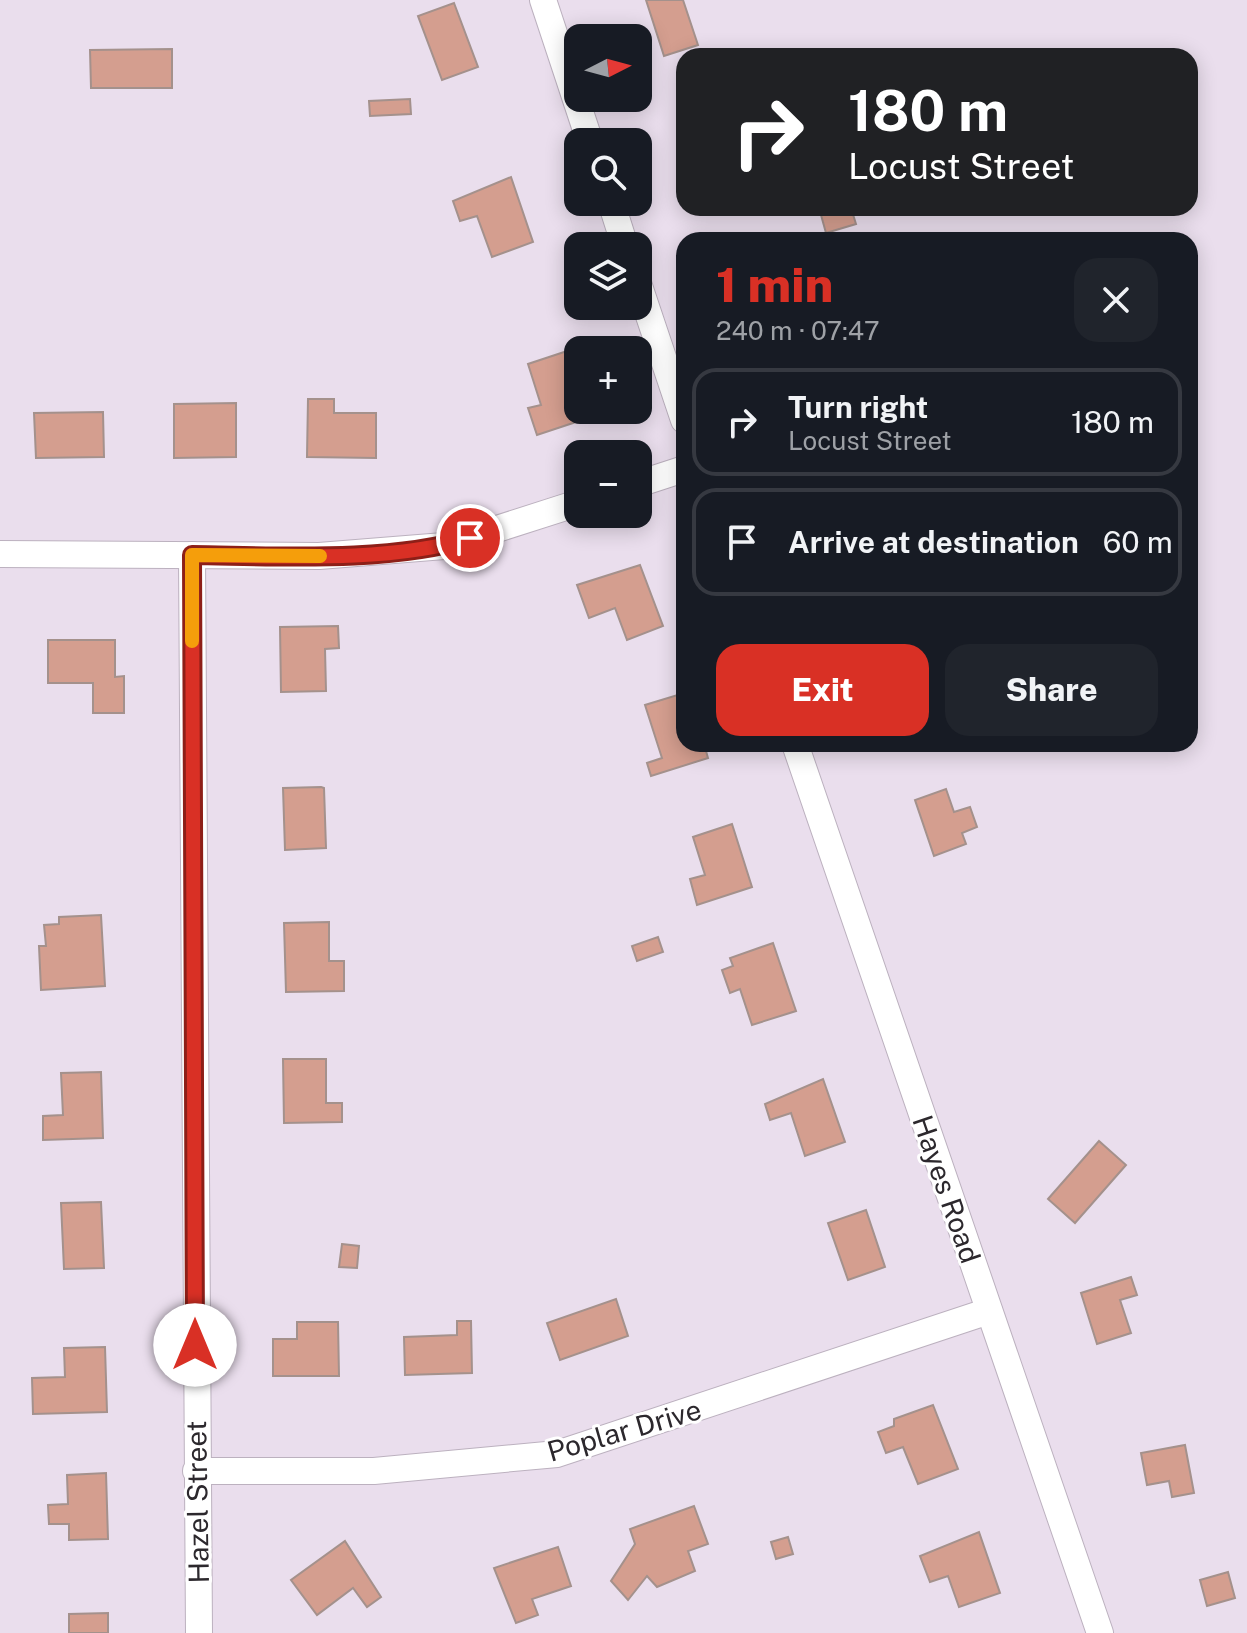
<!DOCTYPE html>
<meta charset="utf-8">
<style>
body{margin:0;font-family:"Public Sans",sans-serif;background:#20242c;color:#f1f3f6;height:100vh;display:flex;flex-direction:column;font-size:30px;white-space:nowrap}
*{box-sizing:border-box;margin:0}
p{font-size:26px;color:#9ea1a6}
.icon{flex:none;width:44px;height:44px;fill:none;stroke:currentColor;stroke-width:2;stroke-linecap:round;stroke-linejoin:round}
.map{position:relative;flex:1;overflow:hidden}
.details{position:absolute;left:676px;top:232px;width:522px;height:520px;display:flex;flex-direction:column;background:#171b24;border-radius:24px;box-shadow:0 4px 20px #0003}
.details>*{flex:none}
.banner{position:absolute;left:676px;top:48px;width:522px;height:168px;border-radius:24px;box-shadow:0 4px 20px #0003;background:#202124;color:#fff;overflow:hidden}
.needle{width:52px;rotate:84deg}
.controls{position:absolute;left:564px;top:24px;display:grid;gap:16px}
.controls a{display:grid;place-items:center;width:88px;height:88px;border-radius:16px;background:#171b24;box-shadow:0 4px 20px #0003;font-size:40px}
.pin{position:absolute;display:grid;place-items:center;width:68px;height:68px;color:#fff;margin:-34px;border:4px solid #fff;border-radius:50%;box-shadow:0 2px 8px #0007}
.me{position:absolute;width:88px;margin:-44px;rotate:0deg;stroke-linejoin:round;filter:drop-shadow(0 0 6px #0008)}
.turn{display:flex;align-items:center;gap:28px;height:168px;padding:0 40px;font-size:36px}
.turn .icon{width:104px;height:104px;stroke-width:2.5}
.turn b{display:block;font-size:56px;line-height:68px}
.round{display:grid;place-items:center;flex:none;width:84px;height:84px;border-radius:24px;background:#20242c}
.head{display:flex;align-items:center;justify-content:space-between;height:136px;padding:0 40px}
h1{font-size:48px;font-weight:800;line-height:60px;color:#d93025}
.primary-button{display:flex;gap:16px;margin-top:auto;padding:16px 40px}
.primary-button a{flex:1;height:92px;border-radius:24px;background:#d93025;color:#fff;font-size:32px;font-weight:800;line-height:92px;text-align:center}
.primary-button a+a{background:#20242c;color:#f1f3f6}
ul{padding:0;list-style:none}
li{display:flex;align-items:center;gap:24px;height:108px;margin:0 16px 12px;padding:0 24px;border:4px solid #363941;border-radius:24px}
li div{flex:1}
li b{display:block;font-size:30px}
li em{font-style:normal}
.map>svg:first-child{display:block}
.building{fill:#d49e8f;stroke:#a4918c;stroke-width:2}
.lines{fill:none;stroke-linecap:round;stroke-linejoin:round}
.street-casing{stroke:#bcb1bf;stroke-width:28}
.street{stroke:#fff;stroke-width:26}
.route-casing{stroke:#8d1f18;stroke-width:20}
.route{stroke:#d93025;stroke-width:14}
.slow{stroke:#f59e0b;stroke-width:14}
.labels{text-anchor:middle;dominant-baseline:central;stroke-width:6;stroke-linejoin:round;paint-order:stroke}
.street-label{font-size:28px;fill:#2c282d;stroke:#fff}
</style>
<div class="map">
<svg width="1247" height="1633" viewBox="0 0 1247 1633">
<rect width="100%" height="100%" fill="#eadeed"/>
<g class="building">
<path d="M646 0H683L698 45 664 56Z"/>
<path d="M454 3 478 67 442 80 418 16Z"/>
<path d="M172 49V88H91L90 50Z"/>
<path d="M410 99 411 114 370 116 369 101Z"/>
<path d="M511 177 533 242 492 257 477 216 460 221 453 201Z"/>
<path d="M843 208H851L856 224 826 233 821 215Z"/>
<path d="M570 350 578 376V410H589L591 417 537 435 528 408 541 405 528 364Z"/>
<path d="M308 399H334V413H376V458L307 457Z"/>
<path d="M236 403V457L174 458V404Z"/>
<path d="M103 412 104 457 36 458 34 413Z"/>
<path d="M640 565 663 626 627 640 615 608 589 618 577 585Z"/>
<path d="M338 626 339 648 325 649 326 691 281 692 280 627Z"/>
<path d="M48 640H115V677L124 676V713H93V683H48Z"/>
<path d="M684 693V744H704L708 758 651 776 647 763 662 758 645 705Z"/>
<path d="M321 787 324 788 326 848 285 850 283 788Z"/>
<path d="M946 789 954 812 970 807 977 827 962 833 966 844 934 856 915 800Z"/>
<path d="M732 824 752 887 697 905 690 879 705 875 693 837Z"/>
<path d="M101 915 105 986 41 990 39 946H46L44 925 59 924V917Z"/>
<path d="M329 922V961H344V991L286 992 284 923Z"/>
<path d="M658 937 663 952 637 961 632 946Z"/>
<path d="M773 943 796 1011 752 1025 740 989 730 993 722 970 733 966 730 958Z"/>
<path d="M283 1059H326V1103H342V1122L284 1123Z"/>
<path d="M101 1072 103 1138 43 1140V1116L63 1115 61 1073Z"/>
<path d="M823 1079 845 1142 805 1156 791 1113 770 1120 765 1104Z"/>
<path d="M1099 1141 1126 1165 1075 1223 1048 1199Z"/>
<path d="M101 1202 104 1268 64 1269 61 1203Z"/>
<path d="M866 1210 885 1267 848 1280 828 1223Z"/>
<path d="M342 1244 359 1246 357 1268 339 1267Z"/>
<path d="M1131 1277 1137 1295 1120 1300 1131 1333 1097 1344 1081 1293Z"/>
<path d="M616 1299 628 1336 560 1360 547 1323Z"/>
<path d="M457 1321H471L472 1373 405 1375 404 1337 457 1335Z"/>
<path d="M297 1322H338L339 1376H273V1339H297Z"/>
<path d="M105 1347 107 1412 33 1414 32 1378 65 1377 64 1348Z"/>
<path d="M933 1405 958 1469 918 1484 903 1447 886 1453 878 1432 894 1426V1419Z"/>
<path d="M1185 1445 1194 1493 1172 1497 1169 1481 1147 1485 1141 1453Z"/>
<path d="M106 1473 108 1539 69 1540V1524H49L48 1505 68 1504 67 1475Z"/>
<path d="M694 1506 708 1544 688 1551 695 1571 657 1587 647 1576 628 1600 611 1581 635 1544 630 1529Z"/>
<path d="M979 1532 1000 1593 959 1607 948 1576 930 1582 920 1556Z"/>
<path d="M788 1537 793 1554 776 1559 771 1542Z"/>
<path d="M345 1541 381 1597 367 1607 353 1588 317 1615 291 1580Z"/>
<path d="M558 1547 571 1586 532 1599 538 1615 516 1623 494 1568Z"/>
<path d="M1228 1572 1235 1598 1207 1606 1200 1580Z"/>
<path d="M108 1613V1633H69V1614Z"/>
</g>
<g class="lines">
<defs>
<g id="street">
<path d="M543 0 590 142"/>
<path d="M611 202 625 246"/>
<path d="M638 283 684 420"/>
<path d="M638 484 684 469"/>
<path d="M0 554 319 556 444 546 578 503"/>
<path d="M192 555 199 1633"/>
<path d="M795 744 1100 1633"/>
<path d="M196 1471H374L557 1454 989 1311"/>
</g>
</defs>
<use href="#street" class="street-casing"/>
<use href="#street" class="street"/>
</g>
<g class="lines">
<defs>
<path id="route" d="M195 1345 192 555C276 556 391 563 470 538"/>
</defs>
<use href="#route" class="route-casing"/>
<use href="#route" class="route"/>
<path class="slow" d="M192 641V555L320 556"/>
</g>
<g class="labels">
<g class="street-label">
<text transform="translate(947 1189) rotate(71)">Hayes Road</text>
<text transform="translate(624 1430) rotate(-16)">Poplar Drive</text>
<text transform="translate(197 1502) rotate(-91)">Hazel Street</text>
</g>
</g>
</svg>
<div class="controls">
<a><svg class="needle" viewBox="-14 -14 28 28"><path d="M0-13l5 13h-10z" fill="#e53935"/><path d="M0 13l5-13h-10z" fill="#9ea1a6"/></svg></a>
<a><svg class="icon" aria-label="search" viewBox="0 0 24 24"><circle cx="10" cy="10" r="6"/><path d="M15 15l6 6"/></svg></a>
<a><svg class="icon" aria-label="layers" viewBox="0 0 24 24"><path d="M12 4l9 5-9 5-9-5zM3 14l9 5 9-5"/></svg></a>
<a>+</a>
<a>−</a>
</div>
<div class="pin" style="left:470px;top:538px;background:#d93025"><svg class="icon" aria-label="arrive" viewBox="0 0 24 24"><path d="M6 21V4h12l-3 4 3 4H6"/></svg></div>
<svg class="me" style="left:195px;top:1345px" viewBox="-20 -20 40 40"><circle r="19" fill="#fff"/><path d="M0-13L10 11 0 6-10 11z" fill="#d93025"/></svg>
<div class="banner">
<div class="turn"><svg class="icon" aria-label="right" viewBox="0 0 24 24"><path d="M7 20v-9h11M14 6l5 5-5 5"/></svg><div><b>180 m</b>Locust Street</div></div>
</div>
<section class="details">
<div class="head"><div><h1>1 min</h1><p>240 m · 07:47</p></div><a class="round"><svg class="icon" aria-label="close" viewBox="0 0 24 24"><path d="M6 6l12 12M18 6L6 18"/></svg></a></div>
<ul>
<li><svg class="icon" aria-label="right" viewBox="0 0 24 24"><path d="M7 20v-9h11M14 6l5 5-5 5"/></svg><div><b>Turn right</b><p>Locust Street</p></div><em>180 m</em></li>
<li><svg class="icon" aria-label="arrive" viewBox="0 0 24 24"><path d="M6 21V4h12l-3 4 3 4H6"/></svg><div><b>Arrive at destination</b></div><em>60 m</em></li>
</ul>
<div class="primary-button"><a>Exit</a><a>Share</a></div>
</section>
</div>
